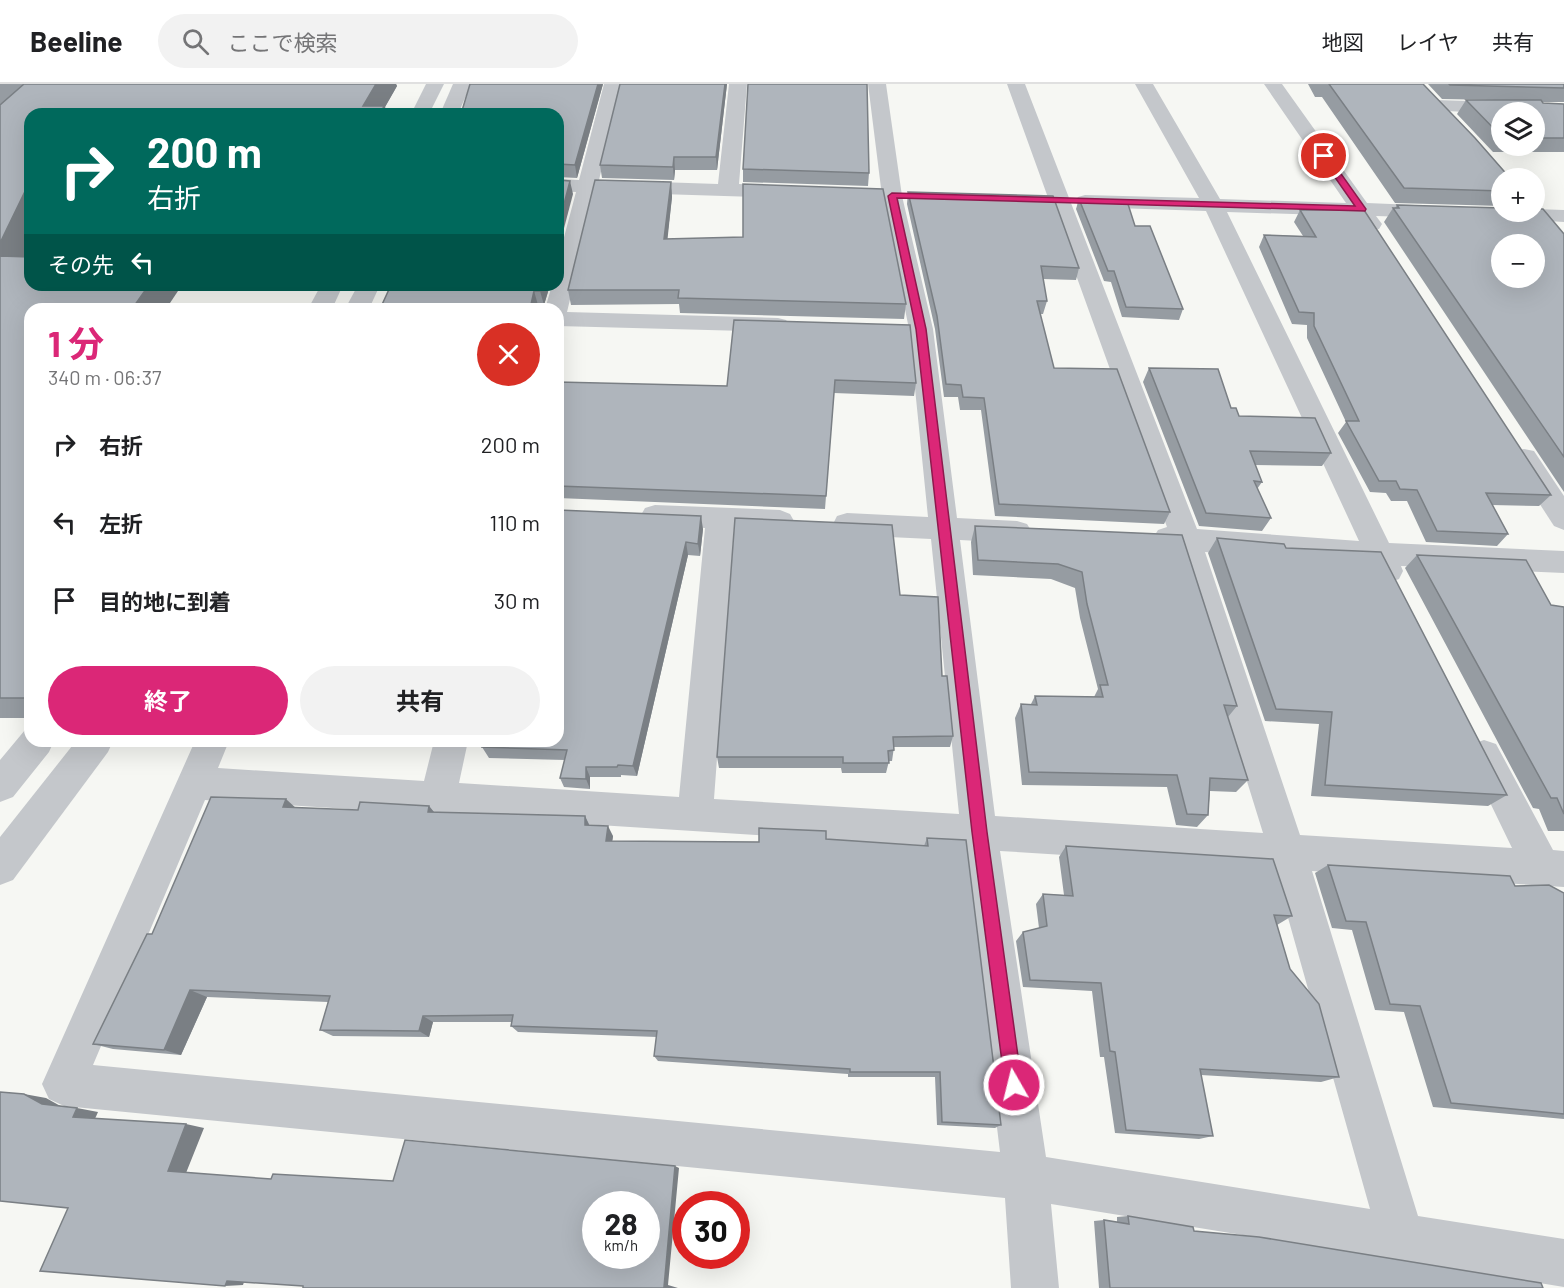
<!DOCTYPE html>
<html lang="ja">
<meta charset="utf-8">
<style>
body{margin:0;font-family:Barlow,"Noto Sans JP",sans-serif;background:#f2f2f2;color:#202124;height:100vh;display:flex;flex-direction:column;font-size:22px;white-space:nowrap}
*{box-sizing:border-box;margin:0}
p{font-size:20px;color:#757577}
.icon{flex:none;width:33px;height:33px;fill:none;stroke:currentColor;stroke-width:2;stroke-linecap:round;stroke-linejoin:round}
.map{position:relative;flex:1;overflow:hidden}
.side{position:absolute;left:24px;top:219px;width:540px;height:444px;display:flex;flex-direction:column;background:#fff;border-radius:18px;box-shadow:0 6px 24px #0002}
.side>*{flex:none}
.hud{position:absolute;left:24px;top:24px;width:540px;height:183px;border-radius:18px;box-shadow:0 6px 24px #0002;background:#00695c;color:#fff;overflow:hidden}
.tools{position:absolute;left:1491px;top:18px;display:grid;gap:12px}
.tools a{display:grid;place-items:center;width:54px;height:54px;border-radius:50%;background:#fff;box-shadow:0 6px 24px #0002;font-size:30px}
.speed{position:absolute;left:582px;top:1107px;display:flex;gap:12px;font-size:30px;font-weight:700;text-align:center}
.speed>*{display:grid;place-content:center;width:78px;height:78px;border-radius:50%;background:#fff;box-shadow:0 6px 24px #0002;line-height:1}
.speed small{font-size:15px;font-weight:400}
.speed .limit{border:9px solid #d22;background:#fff;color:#111}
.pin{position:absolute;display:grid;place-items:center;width:51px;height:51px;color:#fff;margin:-26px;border:3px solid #fff;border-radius:50%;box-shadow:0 2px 6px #0007}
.me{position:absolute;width:66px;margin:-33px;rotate:352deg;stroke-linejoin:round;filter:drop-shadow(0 0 4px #0008)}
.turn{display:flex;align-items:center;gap:21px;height:126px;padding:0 24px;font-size:27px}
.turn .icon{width:78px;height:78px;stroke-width:2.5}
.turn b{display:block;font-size:42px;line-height:51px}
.then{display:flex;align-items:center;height:57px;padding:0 24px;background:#0003;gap:12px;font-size:22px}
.round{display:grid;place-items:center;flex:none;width:63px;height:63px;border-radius:32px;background:#f2f2f2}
.headline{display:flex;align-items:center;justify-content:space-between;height:102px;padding:0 24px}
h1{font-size:36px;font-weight:700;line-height:45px;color:#db2777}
.primary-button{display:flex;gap:12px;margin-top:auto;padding:12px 24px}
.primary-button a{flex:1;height:69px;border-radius:36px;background:#db2777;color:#fff;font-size:24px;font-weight:700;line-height:69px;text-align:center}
.primary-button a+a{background:#f2f2f2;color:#202124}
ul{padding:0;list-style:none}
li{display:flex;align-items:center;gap:18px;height:78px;padding:0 24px}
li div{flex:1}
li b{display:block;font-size:22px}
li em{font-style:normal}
header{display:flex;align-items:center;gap:36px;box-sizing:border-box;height:84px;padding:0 30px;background:#fff;border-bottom:2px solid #e0e0e0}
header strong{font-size:28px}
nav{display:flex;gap:33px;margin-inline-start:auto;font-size:21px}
.search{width:420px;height:54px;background:#f2f2f2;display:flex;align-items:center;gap:15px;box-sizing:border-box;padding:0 21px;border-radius:33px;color:#757577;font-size:22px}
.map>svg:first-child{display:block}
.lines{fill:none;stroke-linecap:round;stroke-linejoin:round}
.minor{fill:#c4c7cb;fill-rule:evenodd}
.wall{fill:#969ca2;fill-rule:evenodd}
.shaded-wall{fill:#7a7f84}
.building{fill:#afb5bc;stroke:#7a7f84;stroke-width:1.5;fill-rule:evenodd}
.route{fill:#db2777;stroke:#8e194d;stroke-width:1.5}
</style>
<header>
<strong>Beeline</strong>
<div class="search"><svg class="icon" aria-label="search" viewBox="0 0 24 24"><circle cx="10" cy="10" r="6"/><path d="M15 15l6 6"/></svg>ここで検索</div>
<nav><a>地図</a><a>レイヤ</a><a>共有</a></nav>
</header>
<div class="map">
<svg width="1564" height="1204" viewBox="0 0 1564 1204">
<rect width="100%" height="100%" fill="#f6f7f3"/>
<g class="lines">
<g class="minor">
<path d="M426 0H444L429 30H411Z"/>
<path d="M453 0H471L458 30H440Z"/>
<path d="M604 0H622L599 96 718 100 729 0H747L739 100 787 102 794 104 797 108 794 112 787 114 596 108 567 228 778 234 786 236 790 241 786 246 778 248 558 242V225H545L552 201H558V176L576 108 558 107V95L579 96Z"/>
<path d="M868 0H886L902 112 933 245 957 434 1017 437 1027 440 1032 448 1027 456 1017 459 960 456 995 732 1263 749 1175 465 1158 462 1153 454 1158 446 1167 443 1007 0H1025L1197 445 1359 457 1206 127 1085 123 1078 121 1075 117 1078 113 1085 111 1199 114 1135 0H1153L1220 115 1346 119 1264 0H1282L1367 119 1438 122 1445 124 1449 128 1445 132 1438 134 1376 132 1382 140 1379 145 1371 146 1363 145 1355 132 1227 128 1389 459 1564 467V489L1401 482 1403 487 1399 495 1388 499 1377 495 1370 480 1205 468 1300 751 1512 764 1467 671 1472 660 1484 656 1496 660 1553 766 1564 767V803L1312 787 1418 1132 1564 1155V1203L1051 1120 1059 1204H1011L1005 1114 64 1022 49 1015 42 1000 195 657H229L218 684 424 697 434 657H468L459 699 679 713 705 444 655 441 645 438 641 431 645 424 655 421 780 426 790 430 794 437 790 444 780 448 734 445 714 715 959 730 931 455 847 451 837 448 833 440 837 432 847 429 928 433 909 245 882 112ZM205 716 963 764 1000 1068 93 981ZM1000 767 1274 784 1370 1125 1046 1073Z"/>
<path d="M1435 16 1564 20V32L1534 31V28L1502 30 1429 26 1426 22 1429 18Z"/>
<path d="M1502 124V128H1534V125L1564 126V138L1497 134 1493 130 1497 126Z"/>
<path d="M321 201H343L332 225H308Z"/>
<path d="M358 201H380L369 225H345Z"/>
<path d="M1524 365 1534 367 1564 412V446L1554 442 1510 374 1514 367Z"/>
<path d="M30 645V657H54L49 668 13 713 0 718V676L25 646Z"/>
<path d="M76 657H113L108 668 13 796 0 801V753Z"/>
</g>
</g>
<g class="wall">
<path d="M0 0H396L397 2 385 23 387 30H30V160L25 173 30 225V634H0Z"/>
<path d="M603 0 577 94 558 93V30Z"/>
<path d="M727 0 717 86H675L674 96 602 94 600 81Z"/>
<path d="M1308 0H1423L1502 94V122L1395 119 1322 13H1315Z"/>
<path d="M1428 0H1564V18H1542L1543 19 1564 20V68H1493L1457 30 1466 16H1496L1442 15ZM1502 28H1534V62H1502Z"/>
<path d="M743 85 869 89 868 102 743 98Z"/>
<path d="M671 98 672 113 667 155 906 220 904 235 680 229 679 220 571 221 568 206Z"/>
<path d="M908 108 1079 184 1076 196 1043 195 1047 217 1043 230H1040L1054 284 1170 428 1164 440 995 432 981 326H960L958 313H944L935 245 907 120Z"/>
<path d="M1079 115 1135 142 1183 225 1179 236 1122 233 1111 198 1104 197 1076 125Z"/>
<path d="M1397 121 1564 150V408L1384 138 1393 124H1395Z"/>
<path d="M1300 126 1551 411 1539 422 1492 421 1508 450 1497 462 1426 458 1407 417H1391L1386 409 1370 408 1338 349 1346 338 1307 254V241L1292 240 1259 163 1264 151 1303 152 1294 138Z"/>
<path d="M391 201H550L544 221H538L537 225H380Z"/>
<path d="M734 236 916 299 914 312 834 309 825 425 558 414V298L727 302Z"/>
<path d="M1149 284 1231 324 1239 332 1331 369 1322 382 1255 381 1262 398 1257 405 1271 434 1262 447 1199 442 1143 298Z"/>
<path d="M558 426 703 445 700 472 688 471 637 692 621 691V693H590V705L564 703 560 694 565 676 489 674 482 663Z"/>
<path d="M975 442 1182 451 1237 622 1228 633 1248 696 1236 708 1210 707 1208 731 1197 743 1176 741 1167 703 1022 701 1015 634 1021 620H1031L1035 612 1094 613 1098 605 1080 534 1075 504 1051 495 973 491 971 458Z"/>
<path d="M1217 454 1286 464 1507 711 1488 722 1311 712 1319 640 1265 637 1208 469Z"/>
<path d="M1417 471 1551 521 1564 523V747H1548L1539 725 1533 724 1405 484Z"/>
<path d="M900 511 942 592 953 652 950 663H894L892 677H889L886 689H842L841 684H719L717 673Z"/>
<path d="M237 657H409L407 663 241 660Z"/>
<path d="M429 722 434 728 585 732 590 742 613 752 612 757 759 758 826 755 924 762 927 754 1001 1041 995 1044 937 1041 935 993H848V990L658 977 654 972 657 953 518 948 511 942 512 938H433L429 953 333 952 320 946 328 918 207 913 181 971 113 965 93 960 152 850 296 724 358 726Z"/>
<path d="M1066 762 1292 832 1277 841 1290 885 1339 993 1321 998 1201 991 1213 1052 1199 1055 1115 1049 1104 973H1100L1092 907 1023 903 1016 857 1023 848 1039 844 1036 820 1043 810 1064 811 1059 773Z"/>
<path d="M1328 781 1564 809V1035L1433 1023 1404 928 1375 926 1352 846 1332 844 1315 789Z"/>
<path d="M1128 1132 1194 1147 1543 1204H1099L1094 1137 1104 1136 1117 1138V1133Z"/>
</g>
<g class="shaded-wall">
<path d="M376 0H396L397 2 385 23 387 30H366L363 22Z"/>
<path d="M598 0H603L577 94 575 81Z"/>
<path d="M725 0H727L717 86 716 73Z"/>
<path d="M674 73 675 86 674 96 673 83Z"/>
<path d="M30 97V160L13 197 0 180V159Z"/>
<path d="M570 97 573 110 558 167V143Z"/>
<path d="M671 98 672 113 666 169 664 155Z"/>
<path d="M149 201H182L166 225H132Z"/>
<path d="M542 201H550L544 221 540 207Z"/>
<path d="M534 207 538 221 537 225H530Z"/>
<path d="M701 432 703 445 700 472 698 460Z"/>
<path d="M686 458 688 471 637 692 633 682Z"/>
<path d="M30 606V617L25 614Z"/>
<path d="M403 657H409L407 663Z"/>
<path d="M586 683 590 693V705L586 695Z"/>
<path d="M286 715 298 726 283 723Z"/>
<path d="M429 722 438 733 428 728Z"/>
<path d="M585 732 590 743 585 741Z"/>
<path d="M608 742 613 752 611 767 606 757Z"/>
<path d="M190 906 207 913 181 971 164 966Z"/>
<path d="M423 932 433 938 429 953 419 947Z"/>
<path d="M24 1010 46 1014 64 1024 42 1020Z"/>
<path d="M77 1024 98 1028 94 1037 73 1033Z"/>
<path d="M186 1040 204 1044 186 1089 168 1087Z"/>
<path d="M675 1082 679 1084 668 1201 678 1204H668L664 1203Z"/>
<path d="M245 1195 243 1201 225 1202 227 1197Z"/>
</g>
<g class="building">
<path d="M24 0H376L363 22H384L380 30H30V97L0 159V21Z"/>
<path d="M470 0H598L575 81 558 80V30H461Z"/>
<path d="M620 0H725L716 73H674L673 83 600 81Z"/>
<path d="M748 0H867L869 89 743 85Z"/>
<path d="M1329 0H1423L1475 54 1510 94H1502V107L1404 104Z"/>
<path d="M1449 0H1564V4L1450 1Z"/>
<path d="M1466 16H1541L1543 19 1564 20V54H1534V28H1502V53Z"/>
<path d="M558 96 570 97 558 143Z"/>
<path d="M595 96 671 98 664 155 743 153V100L883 105 906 220 678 214 679 206H568Z"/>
<path d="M908 108 1053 112 1079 184 1041 182 1047 217H1037L1054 284 1117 285 1170 428 999 420 984 314 963 313 961 301 946 300 937 232Z"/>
<path d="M1079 115 1127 117 1135 142H1150L1183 225 1126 223 1114 187H1108Z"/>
<path d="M1397 121 1502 124V128H1534V125H1543L1564 150V373L1393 124H1399ZM1502 160H1534V194H1502Z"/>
<path d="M1300 126H1364L1551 411 1486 409 1508 450 1437 447 1417 406 1400 405 1396 397H1379L1346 337H1359L1314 242V229L1299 228 1264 151 1316 153Z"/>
<path d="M0 172 30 173V201H149L132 225H30V606L25 614H0Z"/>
<path d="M391 201H542L540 207H534L530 225H380Z"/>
<path d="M734 236 910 241 916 299 835 296 826 412 558 402V298L727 302Z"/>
<path d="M1149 284 1218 285 1231 324H1236L1239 332 1315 334 1331 369 1250 367 1262 398 1254 397 1271 434 1206 429Z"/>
<path d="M558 426 701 432 698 460 686 458 633 682 618 681 617 683H586V695L560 694 567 666 482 663 484 657H558Z"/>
<path d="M735 434 892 441 900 511 938 513 942 592H947L953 652 893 653 894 666 888 667 889 679H843V673H717Z"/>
<path d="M975 442 1182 451 1237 622 1224 621 1248 696 1210 694 1208 731 1187 730 1177 691 1029 688 1021 620 1037 621 1035 612 1103 613 1100 601H1108L1087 520 1082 488 1058 480 978 476Z"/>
<path d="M1217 454 1284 460 1286 464 1381 468 1507 711 1325 701 1332 628 1276 625Z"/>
<path d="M1417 471 1526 476 1551 521 1564 523V730L1557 714H1551Z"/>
<path d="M211 713 286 715 283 723 358 726 360 718 429 722 428 728 585 732V741L608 742 606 757 759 758V744L826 747V755L928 762 927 754 966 756 1001 1041 942 1038 940 988H850V985L654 972 657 947 511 942 513 931 423 932 419 947 320 946 330 912 190 906 164 966 93 960 147 850H152Z"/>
<path d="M1066 762 1273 775 1292 832 1274 831 1290 885 1319 920 1339 993 1200 985 1213 1052 1126 1046 1115 968 1110 967 1101 899 1030 896 1023 848 1047 842 1043 810 1073 812Z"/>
<path d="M1328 781 1510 792 1515 802 1549 801 1564 809V1030L1451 1019 1420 922 1390 920 1366 838 1346 837Z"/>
<path d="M0 1008 24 1010 42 1020 77 1024 73 1033 186 1040 168 1087 271 1095 273 1090 393 1097 405 1056 675 1082 664 1203 668 1204H303V1202L227 1197 225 1202 40 1187 68 1124 0 1117ZM596 1120H646V1172H596Z"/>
<path d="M1128 1132 1193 1143 1194 1147 1259 1153 1541 1199 1543 1204H1110L1104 1136 1129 1140Z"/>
</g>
<path class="route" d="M1321 70H1327L1366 125 1365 127 897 114 926 245 987 748 1022 1001 1020 1007 1014 1010 1007 1007 1005 1001 972 748 916 245 888 112 892 109 1355 122 1320 72Z"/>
</svg>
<div class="tools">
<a><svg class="icon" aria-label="layers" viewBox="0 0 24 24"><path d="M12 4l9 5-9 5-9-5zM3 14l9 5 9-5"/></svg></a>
<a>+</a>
<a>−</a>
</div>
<div class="speed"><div>28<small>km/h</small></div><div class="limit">30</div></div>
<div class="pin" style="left:1324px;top:72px;background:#d93025"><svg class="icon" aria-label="arrive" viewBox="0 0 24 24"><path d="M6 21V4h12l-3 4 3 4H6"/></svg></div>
<svg class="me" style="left:1014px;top:1001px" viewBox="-20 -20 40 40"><circle r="17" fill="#db2777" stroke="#fff" stroke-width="3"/><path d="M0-11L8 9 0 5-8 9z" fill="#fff"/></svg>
<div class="hud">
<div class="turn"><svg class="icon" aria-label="right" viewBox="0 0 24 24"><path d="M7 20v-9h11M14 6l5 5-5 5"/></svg><div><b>200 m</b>右折</div></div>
<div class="then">その先<svg class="icon" aria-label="left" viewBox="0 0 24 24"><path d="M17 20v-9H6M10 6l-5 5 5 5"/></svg></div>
</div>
<section class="side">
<div class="headline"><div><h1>1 分</h1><p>340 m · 06:37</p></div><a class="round" style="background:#d93025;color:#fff"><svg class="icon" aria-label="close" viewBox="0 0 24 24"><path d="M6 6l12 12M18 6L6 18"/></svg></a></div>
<ul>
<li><svg class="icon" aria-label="right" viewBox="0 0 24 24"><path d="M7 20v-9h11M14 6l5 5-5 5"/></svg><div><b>右折</b></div><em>200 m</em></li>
<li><svg class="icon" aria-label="left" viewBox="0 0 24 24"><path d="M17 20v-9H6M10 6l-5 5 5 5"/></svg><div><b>左折</b></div><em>110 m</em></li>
<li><svg class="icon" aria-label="arrive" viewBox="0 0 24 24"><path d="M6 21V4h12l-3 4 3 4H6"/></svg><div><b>目的地に到着</b></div><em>30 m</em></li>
</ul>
<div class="primary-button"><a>終了</a><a>共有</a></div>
</section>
</div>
